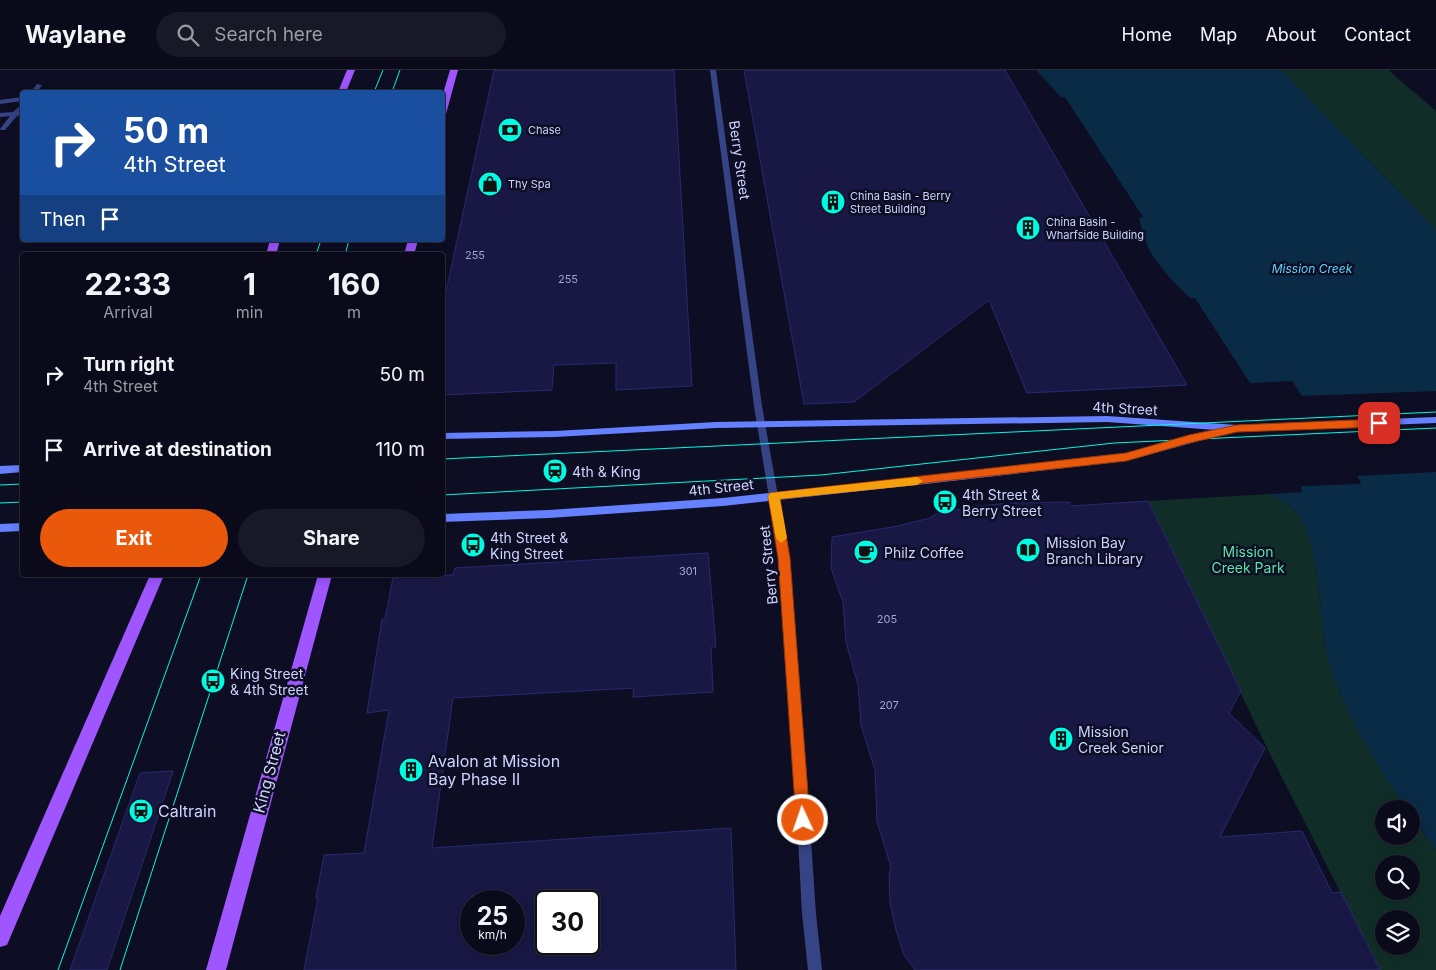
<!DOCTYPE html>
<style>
body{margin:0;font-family:Inter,sans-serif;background:#181827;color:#f1f3f6;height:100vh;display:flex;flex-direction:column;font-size:19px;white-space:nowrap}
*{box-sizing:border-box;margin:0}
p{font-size:16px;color:#999aa2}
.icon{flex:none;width:28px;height:28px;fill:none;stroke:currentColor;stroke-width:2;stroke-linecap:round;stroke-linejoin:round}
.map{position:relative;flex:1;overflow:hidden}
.panel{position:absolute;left:20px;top:182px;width:425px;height:325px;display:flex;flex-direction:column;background:#0a0a1a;border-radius:5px;box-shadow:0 2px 12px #0003,0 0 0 1px #2a2b39}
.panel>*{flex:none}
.hud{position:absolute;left:20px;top:20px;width:425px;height:152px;border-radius:5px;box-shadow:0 2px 12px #0003,0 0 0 1px #2a2b39;background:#1a4fa0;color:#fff;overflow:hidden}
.tools{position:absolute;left:1375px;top:730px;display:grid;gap:10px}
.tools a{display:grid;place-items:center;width:45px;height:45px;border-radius:50%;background:#0a0a1a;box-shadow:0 2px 12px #0003,0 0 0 1px #2a2b39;font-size:25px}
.speed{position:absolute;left:460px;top:820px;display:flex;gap:10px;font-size:25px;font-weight:700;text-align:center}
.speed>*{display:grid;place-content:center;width:65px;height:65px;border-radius:50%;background:#0a0a1a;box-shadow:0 2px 12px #0003,0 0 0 1px #2a2b39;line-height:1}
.speed small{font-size:12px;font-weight:400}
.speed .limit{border:2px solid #111;border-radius:8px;background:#fff;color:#111}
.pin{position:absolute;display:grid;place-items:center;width:42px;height:42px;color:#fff;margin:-21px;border-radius:10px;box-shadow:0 2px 8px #0006}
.me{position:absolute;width:55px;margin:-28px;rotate:357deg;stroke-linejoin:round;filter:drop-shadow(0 0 4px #0008)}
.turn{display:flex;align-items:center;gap:18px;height:105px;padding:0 20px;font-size:22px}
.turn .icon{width:65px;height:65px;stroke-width:2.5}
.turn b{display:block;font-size:35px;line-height:42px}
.then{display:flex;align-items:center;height:48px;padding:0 20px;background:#0003;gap:10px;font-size:19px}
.eta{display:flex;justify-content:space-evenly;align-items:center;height:85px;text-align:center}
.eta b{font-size:30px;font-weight:700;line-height:35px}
.button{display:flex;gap:10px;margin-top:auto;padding:10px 20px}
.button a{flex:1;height:58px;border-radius:30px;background:#ea580c;color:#fff;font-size:20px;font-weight:700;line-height:58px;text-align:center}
.button a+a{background:#181827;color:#f1f3f6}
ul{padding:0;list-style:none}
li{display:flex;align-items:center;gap:15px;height:75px;padding:0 20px}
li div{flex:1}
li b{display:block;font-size:19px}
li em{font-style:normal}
header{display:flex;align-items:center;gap:30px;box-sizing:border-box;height:70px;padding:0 25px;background:#0a0a1a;border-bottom:1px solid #2a2b39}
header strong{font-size:24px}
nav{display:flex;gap:28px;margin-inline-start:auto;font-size:18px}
.search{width:350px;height:45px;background:#181827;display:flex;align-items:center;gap:12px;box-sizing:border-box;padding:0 18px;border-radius:28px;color:#999aa2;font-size:19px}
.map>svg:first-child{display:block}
.green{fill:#102e27;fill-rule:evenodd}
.water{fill:#0a2b46}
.pier{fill:#0d0e23}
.building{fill:#191845;stroke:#292972;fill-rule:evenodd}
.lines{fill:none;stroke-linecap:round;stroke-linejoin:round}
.service{fill:#364384;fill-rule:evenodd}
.minor{fill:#364384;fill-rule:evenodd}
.secondary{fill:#6681ff;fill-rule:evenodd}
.primary{fill:#9f56ff;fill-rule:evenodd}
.tram{stroke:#00fae2;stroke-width:1}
.route{fill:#ea580c;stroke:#983908}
.slow{fill:#f59e0b}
.labels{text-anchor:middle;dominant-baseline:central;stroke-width:5;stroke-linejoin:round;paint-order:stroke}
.far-poi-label{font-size:11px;fill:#cfd3ff;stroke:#0d0e23;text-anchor:start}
.number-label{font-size:11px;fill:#a2a4d0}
.far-water-label{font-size:12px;font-style:italic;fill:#5dd4ff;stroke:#0d0e23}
.street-label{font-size:14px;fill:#cfd3ff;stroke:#0d0e23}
.poi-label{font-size:14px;fill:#cfd3ff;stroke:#0d0e23;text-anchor:start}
.park-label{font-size:14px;fill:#57e4a5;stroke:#0d0e23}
.near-poi-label{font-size:16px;fill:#cfd3ff;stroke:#0d0e23;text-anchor:start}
.near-street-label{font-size:16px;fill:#cfd3ff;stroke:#0d0e23}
</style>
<header>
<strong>Waylane</strong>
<div class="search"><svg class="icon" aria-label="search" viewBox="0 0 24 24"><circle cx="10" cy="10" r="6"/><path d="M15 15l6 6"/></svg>Search here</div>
<nav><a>Home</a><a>Map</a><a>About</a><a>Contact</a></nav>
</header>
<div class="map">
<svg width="1436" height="900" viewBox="0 0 1436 900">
<rect width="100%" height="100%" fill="#0d0e23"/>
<g class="green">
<path d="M1281 0H1388L1436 41V160Z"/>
<path d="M1271 424C1277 428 1284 432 1290 436 1326 467 1316 556 1331 599 1349 650 1376 695 1407 739H1384V766H1411V745L1436 780V900H1380L1268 680 1148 431ZM1384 794H1411V821H1384ZM1384 849H1411V876H1384Z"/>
</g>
<path class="water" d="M1036 0H1281L1436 160V780L1411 745V739H1407C1376 695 1349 650 1331 599 1316 556 1326 467 1290 436 1284 432 1277 428 1271 424L1302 422 1301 416 1361 413 1292 311 1250 313 1195 228H1190C1175 213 1159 198 1149 179 1144 169 1142 158 1139 148L1143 147 1065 27H1061Z"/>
<path class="pier" d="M1436 321V402L1357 406 1361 414 1301 416V414L1357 411 1300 326Z"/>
<g class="building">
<path d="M494 0H674L692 316 616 320V293L554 295 552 320 442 325V240Z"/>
<path d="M744 0H1005L1187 315 1027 323 989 230 854 332 804 334Z"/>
<path d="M1148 431 1241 621 1229 643 1265 678 1220 767 1302 761 1332 823 1341 822 1380 900H915L904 885 896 860 890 833 889 805 891 797 877 751 875 700 861 655 858 615 846 572 843 532 831 498 832 467 898 456 930 448 936 444 977 436 1011 433 1069 432 1070 436Z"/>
<path d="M708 483 716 577H711L713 622 633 627 634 618 453 628 432 778 731 758 736 900H304L318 828H316L324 785 364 783 389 640 367 643 382 549H385L393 508 453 505 455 498ZM471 831H514V874H471ZM546 831H589V874H546Z"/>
<path d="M173 701 107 900H70L140 703Z"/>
</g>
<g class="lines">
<g class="service">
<path d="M37 14 42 15 37 22H31Z"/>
<path d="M22 27V31L0 34V30Z"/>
<path d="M22 34V39L20 42 22 44 21 45 17 46 5 60H1L0 59 10 46 0 47V43L13 42Z"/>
</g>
<path class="minor" d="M710 0H716L762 336 789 488 806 694 816 844 822 900H808L802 844 794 694 779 488 754 336Z"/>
<g class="secondary">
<path d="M1107 346 1237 355 1436 347V353L1228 361 1227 363 1224 364 1126 391 934 413 723 436 549 448 442 452V444L549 440 723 428 934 405 1126 383 1216 360 1107 352 716 358 555 367 442 369V363L555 361 716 352Z"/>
<path d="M22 395V402L0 404V396Z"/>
<path d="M22 453V461L0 462V454Z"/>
</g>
<g class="primary">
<path d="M347 0H355L346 22H338Z"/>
<path d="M450 0H458L446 44 442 46V27Z"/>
<path d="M270 170H280L276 185H266Z"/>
<path d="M408 170H418L414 185H404Z"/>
<path d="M150 505H164L7 875 0 877V846Z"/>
<path d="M318 505H332L226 900H206Z"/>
</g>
<g class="tram">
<path d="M374 22 383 0"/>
<path d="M392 22 400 0"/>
<path d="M316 185 321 170"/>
<path d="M345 185 349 170"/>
<path d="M442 389 1436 342"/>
<path d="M0 415 22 414"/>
<path d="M442 425 821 405 1114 373 1436 358"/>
<path d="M0 433 22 432"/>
<path d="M58 900 201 505"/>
<path d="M120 900 248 505"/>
</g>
</g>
<path class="route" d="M1379 349 1384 353 1379 357 1237 362 1189 373 1126 391 780 429 790 488 810 750 808 755 803 757 798 755 796 750 778 488 768 426 770 423 1126 383 1189 365 1237 355Z"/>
<path class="slow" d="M917 407 923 411 917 415 780 429 787 468 781 473 776 468 768 426 770 423Z"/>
<defs>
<symbol id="bank-disc" viewBox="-11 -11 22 22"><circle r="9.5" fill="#00fae2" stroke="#0d0e23"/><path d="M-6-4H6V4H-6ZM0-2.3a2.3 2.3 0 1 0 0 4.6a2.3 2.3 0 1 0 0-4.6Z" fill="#111"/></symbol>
<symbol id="shop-disc" viewBox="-11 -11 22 22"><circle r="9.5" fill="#00fae2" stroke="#0d0e23"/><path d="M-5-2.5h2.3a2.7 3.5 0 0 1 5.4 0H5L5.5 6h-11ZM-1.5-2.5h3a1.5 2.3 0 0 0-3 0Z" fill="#111"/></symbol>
<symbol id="building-disc" viewBox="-11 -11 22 22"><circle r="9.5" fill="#00fae2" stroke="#0d0e23"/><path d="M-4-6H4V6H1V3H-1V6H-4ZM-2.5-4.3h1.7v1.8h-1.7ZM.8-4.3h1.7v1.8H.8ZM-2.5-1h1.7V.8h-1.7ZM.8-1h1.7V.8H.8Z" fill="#111"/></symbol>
<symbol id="station-disc" viewBox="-11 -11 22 22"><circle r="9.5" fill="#00fae2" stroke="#0d0e23"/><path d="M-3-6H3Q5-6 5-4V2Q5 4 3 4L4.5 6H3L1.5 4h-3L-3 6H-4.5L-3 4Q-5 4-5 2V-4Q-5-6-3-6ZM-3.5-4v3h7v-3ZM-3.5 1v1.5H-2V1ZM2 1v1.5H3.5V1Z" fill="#111"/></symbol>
<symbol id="bus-disc" viewBox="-11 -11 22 22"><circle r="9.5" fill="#00fae2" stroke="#0d0e23"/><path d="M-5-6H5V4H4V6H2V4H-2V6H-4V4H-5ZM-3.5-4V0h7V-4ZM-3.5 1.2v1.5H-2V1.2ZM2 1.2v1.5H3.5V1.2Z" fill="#111"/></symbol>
<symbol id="library-disc" viewBox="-11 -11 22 22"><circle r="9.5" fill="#00fae2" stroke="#0d0e23"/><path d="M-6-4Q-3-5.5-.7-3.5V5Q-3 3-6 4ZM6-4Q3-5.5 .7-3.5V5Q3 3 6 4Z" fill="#111"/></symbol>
<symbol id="cafe-disc" viewBox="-11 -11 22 22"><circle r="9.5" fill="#00fae2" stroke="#0d0e23"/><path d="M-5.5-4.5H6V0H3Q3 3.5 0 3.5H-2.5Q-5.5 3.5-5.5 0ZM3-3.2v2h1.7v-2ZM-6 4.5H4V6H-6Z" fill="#111"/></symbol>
</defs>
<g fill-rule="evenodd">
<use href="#bank-disc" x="496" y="46" width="28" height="28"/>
<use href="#shop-disc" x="476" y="100" width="28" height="28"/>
<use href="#building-disc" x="819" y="118" width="28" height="28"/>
<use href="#building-disc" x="1014" y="144" width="28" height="28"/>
<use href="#station-disc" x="541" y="387" width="28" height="28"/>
<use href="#bus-disc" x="931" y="418" width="28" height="28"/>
<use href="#bus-disc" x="459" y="461" width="28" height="28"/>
<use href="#library-disc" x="1014" y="466" width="28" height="28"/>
<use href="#cafe-disc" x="852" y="468" width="28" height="28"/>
<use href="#bus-disc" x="199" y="597" width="28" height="28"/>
<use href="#building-disc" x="1047" y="655" width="28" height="28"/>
<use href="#building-disc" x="397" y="686" width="28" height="28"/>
<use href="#station-disc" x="127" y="727" width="28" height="28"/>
</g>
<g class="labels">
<g class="far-poi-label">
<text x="528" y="60">Chase</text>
<text x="508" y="114">Thy Spa</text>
<text x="850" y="126">China Basin - Berry<tspan x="850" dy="13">Street Building</tspan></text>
<text x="1046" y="152">China Basin -<tspan x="1046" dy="13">Wharfside Building</tspan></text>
</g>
<g class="number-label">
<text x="475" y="185">255</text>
<text x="568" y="209">255</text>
<text x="688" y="501">301</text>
<text x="887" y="549">205</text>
<text x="889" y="635">207</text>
</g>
<g class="far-water-label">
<text x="1312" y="198">Mission Creek</text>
</g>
<g class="street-label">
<text transform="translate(740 90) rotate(82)">Berry Street</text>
<text transform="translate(1125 338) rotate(3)">4th Street</text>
<text transform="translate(721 417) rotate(-6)">4th Street</text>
<text transform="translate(768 495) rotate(-96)">Berry Street</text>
</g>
<g class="poi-label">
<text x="572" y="401">4th &amp; King</text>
<text x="962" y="424">4th Street &amp;<tspan x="962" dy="16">Berry Street</tspan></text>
<text x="490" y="467">4th Street &amp;<tspan x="490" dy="16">King Street</tspan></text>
<text x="1046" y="472">Mission Bay<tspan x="1046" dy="16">Branch Library</tspan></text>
<text x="884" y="482">Philz Coffee</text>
<text x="230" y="603">King Street<tspan x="230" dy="16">&amp; 4th Street</tspan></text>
<text x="1078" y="661">Mission<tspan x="1078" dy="16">Creek Senior</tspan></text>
</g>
<g class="park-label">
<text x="1248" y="481">Mission<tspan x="1248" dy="16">Creek Park</tspan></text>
</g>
<g class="near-poi-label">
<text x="428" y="691">Avalon at Mission<tspan x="428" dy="18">Bay Phase II</tspan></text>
<text x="158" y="741">Caltrain</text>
</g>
<g class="near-street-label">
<text transform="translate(269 702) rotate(-75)">King Street</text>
</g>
</g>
</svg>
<div class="tools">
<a><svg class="icon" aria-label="sound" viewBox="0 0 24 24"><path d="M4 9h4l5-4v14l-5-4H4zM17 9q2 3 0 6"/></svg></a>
<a><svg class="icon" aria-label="search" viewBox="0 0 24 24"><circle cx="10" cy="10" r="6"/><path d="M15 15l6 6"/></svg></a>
<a><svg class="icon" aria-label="layers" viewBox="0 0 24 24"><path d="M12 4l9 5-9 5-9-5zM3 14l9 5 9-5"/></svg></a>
</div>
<div class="speed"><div>25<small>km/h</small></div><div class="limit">30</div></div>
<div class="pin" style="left:1379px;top:353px;background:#d93025"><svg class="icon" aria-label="arrive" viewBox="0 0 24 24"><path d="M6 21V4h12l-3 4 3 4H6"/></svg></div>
<svg class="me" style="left:803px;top:750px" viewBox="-20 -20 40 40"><circle r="17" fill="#ea580c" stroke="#fff" stroke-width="3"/><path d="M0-11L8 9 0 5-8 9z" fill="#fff"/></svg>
<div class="hud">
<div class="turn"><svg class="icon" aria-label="right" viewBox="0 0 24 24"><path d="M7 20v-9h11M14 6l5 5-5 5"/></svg><div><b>50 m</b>4th Street</div></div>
<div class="then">Then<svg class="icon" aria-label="arrive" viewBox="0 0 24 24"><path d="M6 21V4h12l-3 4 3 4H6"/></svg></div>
</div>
<section class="panel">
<div class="eta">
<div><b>22:33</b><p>Arrival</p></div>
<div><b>1</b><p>min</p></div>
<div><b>160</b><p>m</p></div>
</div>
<ul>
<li><svg class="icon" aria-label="right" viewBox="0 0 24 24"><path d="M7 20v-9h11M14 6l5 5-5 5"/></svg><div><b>Turn right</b><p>4th Street</p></div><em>50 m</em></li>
<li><svg class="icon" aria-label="arrive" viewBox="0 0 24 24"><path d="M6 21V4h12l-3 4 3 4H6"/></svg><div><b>Arrive at destination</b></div><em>110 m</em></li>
</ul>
<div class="button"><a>Exit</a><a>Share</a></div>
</section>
</div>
